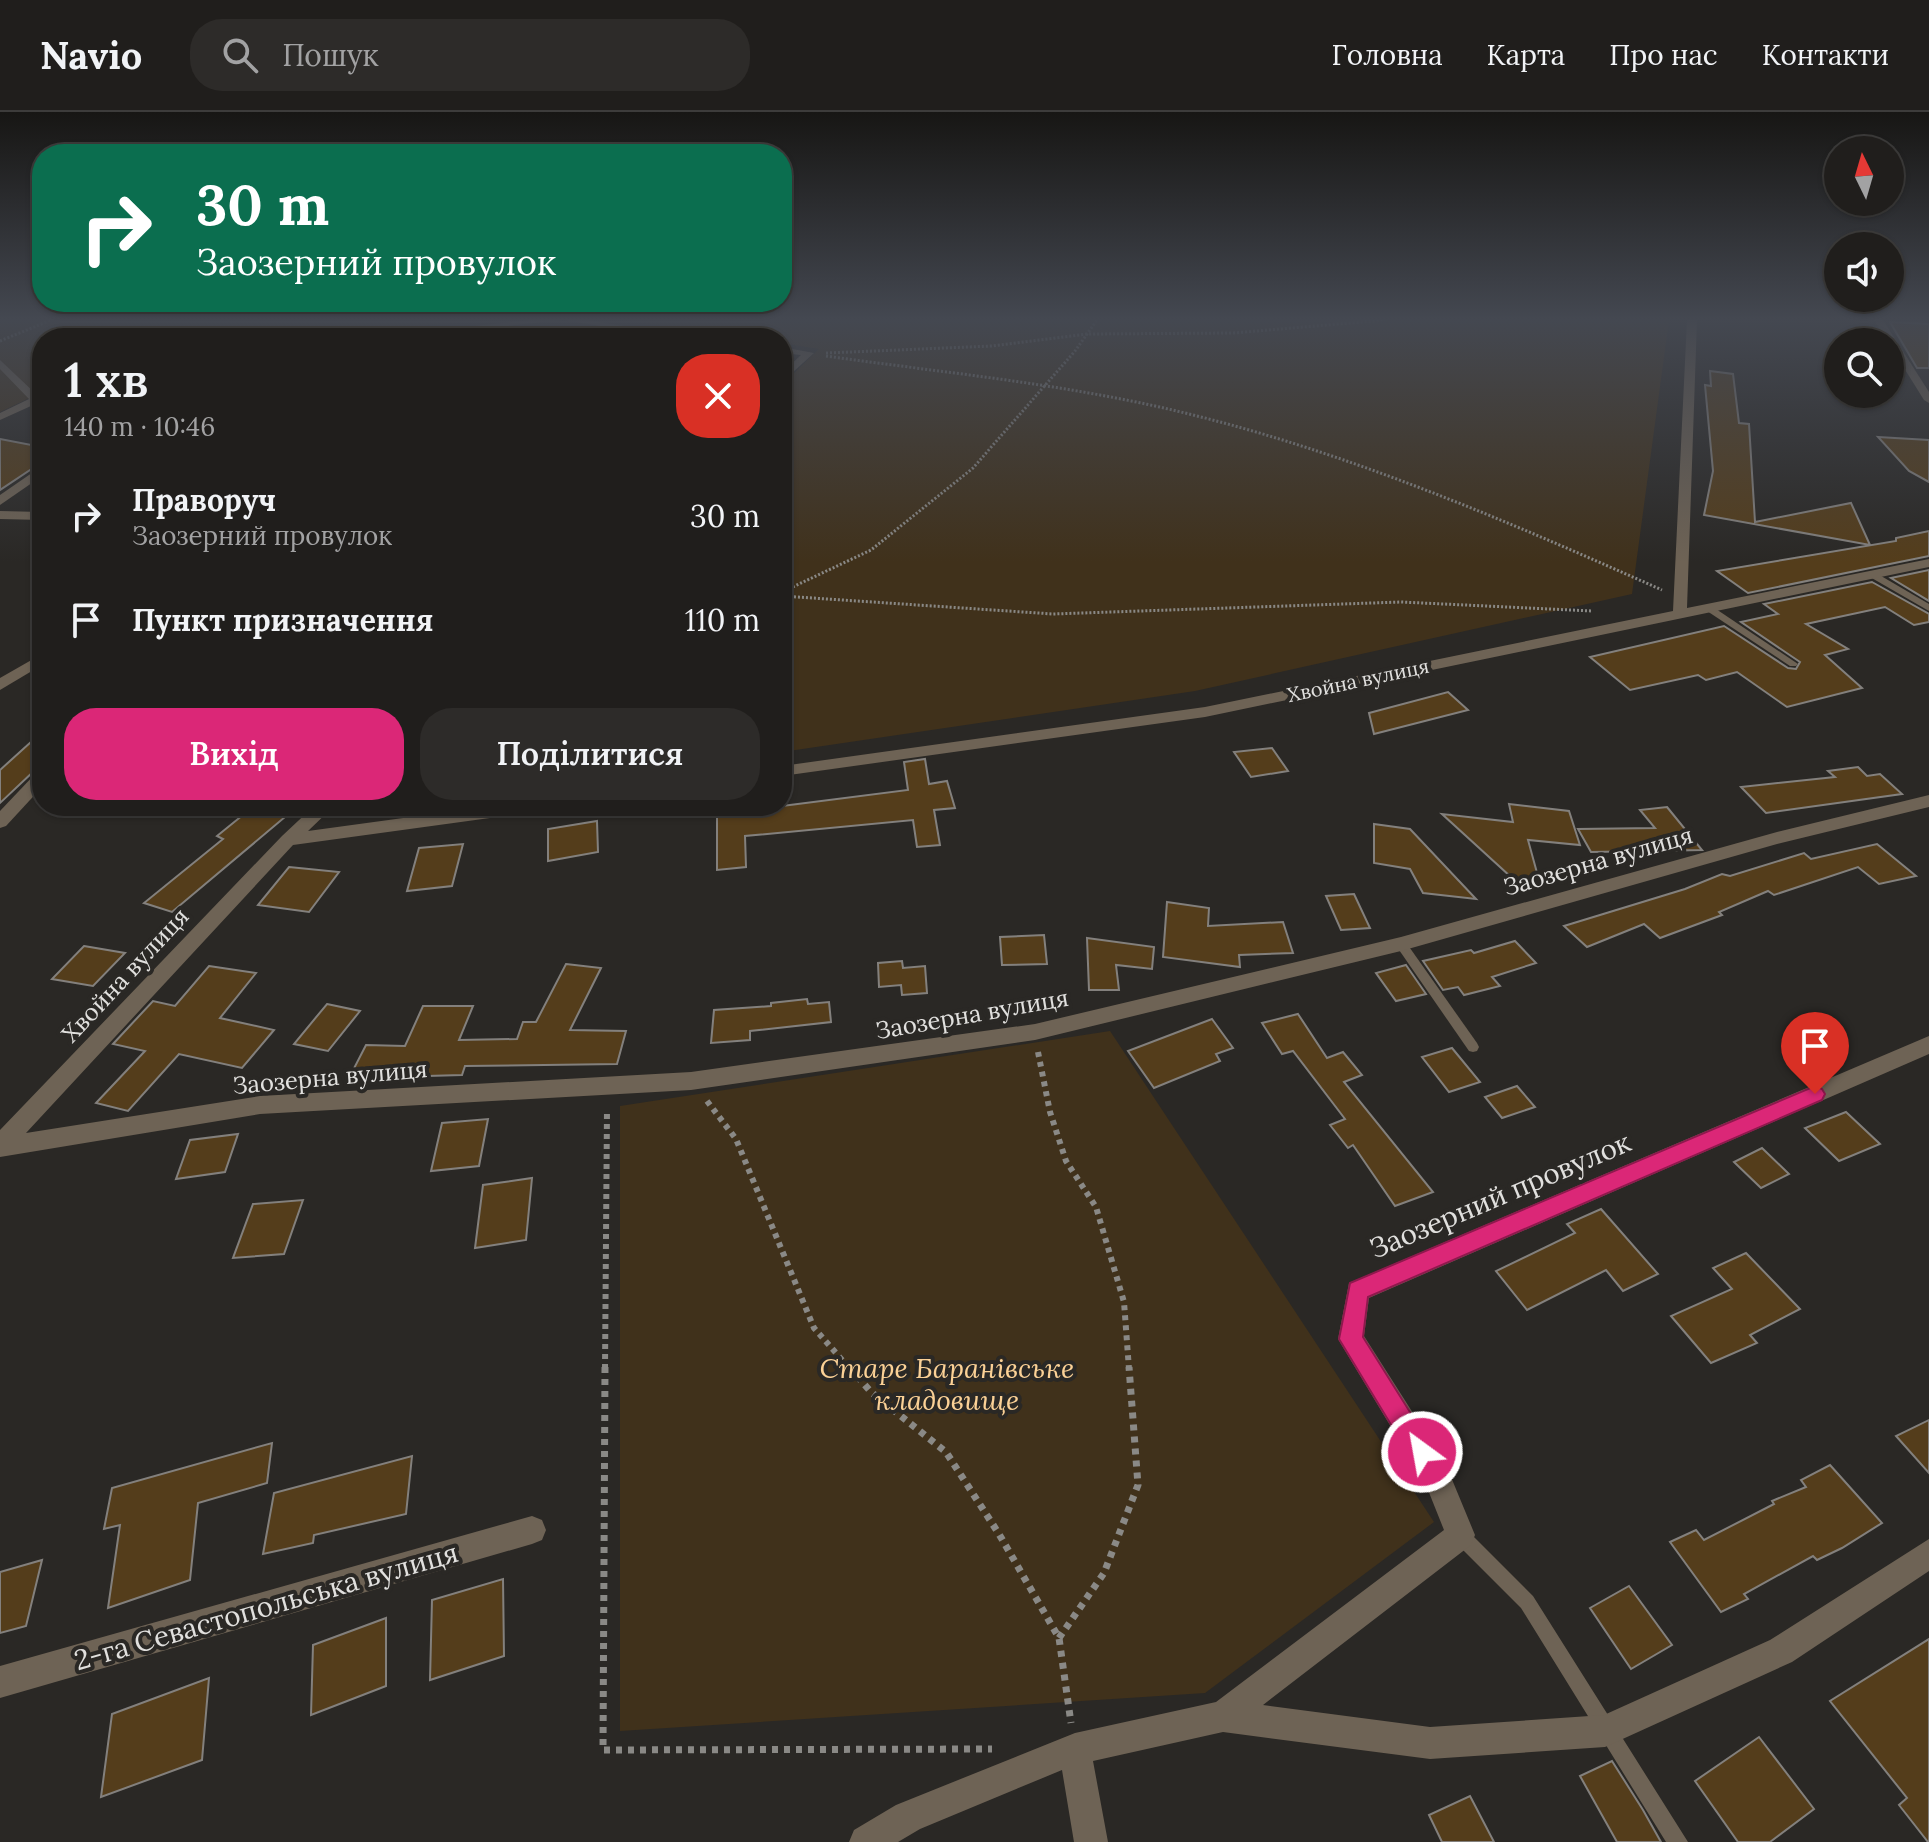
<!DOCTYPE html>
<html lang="uk">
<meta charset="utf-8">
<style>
body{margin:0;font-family:Lora,serif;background:#2d2b29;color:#f1f3f6;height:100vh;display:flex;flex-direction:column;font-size:30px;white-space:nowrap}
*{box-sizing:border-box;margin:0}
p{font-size:26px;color:#a2a2a3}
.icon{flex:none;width:44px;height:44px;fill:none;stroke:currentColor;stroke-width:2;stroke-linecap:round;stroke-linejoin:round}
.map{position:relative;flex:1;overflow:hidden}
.drawer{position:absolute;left:32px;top:216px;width:760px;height:488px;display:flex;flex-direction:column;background:#201e1c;border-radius:32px;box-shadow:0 2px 6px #0004,0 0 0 2px #3d3c3b}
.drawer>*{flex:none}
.guide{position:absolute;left:32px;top:32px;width:760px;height:168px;border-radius:32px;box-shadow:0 2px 6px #0004,0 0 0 2px #3d3c3b;background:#0b6e4f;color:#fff;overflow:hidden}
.needle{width:52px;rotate:355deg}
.fabs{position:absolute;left:1824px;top:24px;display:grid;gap:16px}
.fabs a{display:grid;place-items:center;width:80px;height:80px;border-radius:50%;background:#201e1c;box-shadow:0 2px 6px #0004,0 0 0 2px #3d3c3b;font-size:40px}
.pin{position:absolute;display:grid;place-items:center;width:68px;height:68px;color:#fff;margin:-82px -34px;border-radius:50% 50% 50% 0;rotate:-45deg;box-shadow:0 0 8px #0007}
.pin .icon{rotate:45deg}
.me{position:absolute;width:88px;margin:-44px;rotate:328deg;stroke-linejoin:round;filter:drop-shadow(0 0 6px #0008)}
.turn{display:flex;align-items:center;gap:28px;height:168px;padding:0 32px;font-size:36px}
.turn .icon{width:104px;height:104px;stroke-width:2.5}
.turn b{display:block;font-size:56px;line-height:68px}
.round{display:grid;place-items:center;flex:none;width:84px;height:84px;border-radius:32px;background:#2d2b29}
.head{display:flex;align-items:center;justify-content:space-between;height:136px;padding:0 32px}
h1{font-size:48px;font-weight:600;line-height:60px}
.primary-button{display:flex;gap:16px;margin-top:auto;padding:16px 32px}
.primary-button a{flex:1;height:92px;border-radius:32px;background:#db2777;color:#fff;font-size:32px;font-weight:600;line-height:92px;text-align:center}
.primary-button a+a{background:#2d2b29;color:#f1f3f6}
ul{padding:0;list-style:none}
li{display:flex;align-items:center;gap:24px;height:104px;padding:0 32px}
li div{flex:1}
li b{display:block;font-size:30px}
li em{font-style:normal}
header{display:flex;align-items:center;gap:48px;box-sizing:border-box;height:112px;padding:0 40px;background:#201e1c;border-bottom:2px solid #3d3c3b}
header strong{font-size:38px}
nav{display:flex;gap:44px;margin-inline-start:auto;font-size:28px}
.search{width:560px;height:72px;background:#2d2b29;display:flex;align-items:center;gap:20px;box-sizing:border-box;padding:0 28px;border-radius:32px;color:#a2a2a3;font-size:30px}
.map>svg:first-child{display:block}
.green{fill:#40311b}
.building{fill:#543d1b;stroke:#83807d;stroke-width:2}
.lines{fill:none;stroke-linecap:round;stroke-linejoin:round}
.path-far2{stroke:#8a8986;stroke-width:3;stroke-dasharray:2 2;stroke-linecap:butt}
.path-far1{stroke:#8a8986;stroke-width:6;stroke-dasharray:5 5;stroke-linecap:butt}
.path{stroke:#8a8986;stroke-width:7;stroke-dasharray:6 6;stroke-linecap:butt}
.service{fill:#6e6355;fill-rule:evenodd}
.minor{fill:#6e6355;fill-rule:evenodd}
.route{fill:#db2777;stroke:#8e194d;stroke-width:2}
.labels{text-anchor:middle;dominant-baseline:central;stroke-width:8;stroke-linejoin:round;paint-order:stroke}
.far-street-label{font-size:20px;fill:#e1e0de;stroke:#2a2825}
.street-label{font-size:24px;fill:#e1e0de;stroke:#2a2825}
.near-street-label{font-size:28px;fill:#e1e0de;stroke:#2a2825}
.near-park-label{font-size:28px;font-style:italic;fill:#fbd196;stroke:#2a2825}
</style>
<header>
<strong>Navio</strong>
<div class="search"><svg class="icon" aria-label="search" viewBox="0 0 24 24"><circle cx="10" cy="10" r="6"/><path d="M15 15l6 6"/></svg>Пошук</div>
<nav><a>Головна</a><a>Карта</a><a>Про нас</a><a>Контакти</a></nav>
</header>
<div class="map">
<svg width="1929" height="1730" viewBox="0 0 1929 1730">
<rect width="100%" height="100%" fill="#2a2825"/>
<g class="green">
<path d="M0 208H486L288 226H42V280L0 300Z"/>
<path d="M625 208H1669L1632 482 1195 579 782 640V273L819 237 782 231V226H748Z"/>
<path d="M1110 919 1434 1410 1205 1581 620 1619V994Z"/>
</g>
<g class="building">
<path d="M1890 210 1929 212V256H1917Z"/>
<path d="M1710 259 1733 262 1739 311 1749 312 1755 410 1851 391 1870 433 1704 403 1713 359 1705 273 1711 274Z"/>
<path d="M1878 325 1929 328V370L1909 359Z"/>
<path d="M0 327 42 335V350L0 378Z"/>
<path d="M1929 419V444L1748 481 1717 459 1896 429V426Z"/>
<path d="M1929 458V489L1891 466Z"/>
<path d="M1872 470 1929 502V510L1914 513 1885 495 1806 512 1848 537 1825 543 1862 576 1787 595 1737 560 1706 568 1698 563 1630 578 1590 545 1724 514 1788 556 1796 557 1800 550 1741 510 1778 502 1764 492Z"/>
<path d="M1448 580 1468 598 1374 622 1369 601Z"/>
<path d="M42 620V657L34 659 0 691V658Z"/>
<path d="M1272 636 1288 659 1251 665 1234 640Z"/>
<path d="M925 647 929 672 947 669 955 696 934 698 940 733 917 735 913 708 745 724 746 755 717 758V698L734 694H782L908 678 904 650Z"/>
<path d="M1858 655 1867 664 1880 662 1902 682 1766 701 1741 675 1835 665 1828 659Z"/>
<path d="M1509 692 1569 699 1580 733 1528 728 1539 768 1511 765 1442 702 1513 710Z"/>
<path d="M254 694H298L172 800 144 791 223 727 217 724Z"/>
<path d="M1667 695 1702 738 1591 740 1578 717 1655 716 1640 698Z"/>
<path d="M597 709 598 740 548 749V717Z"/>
<path d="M1374 712 1410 717 1476 787 1423 781 1410 757 1374 751Z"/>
<path d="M463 732 452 774 407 779 419 736Z"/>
<path d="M1877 732 1916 764 1879 772 1858 755 1774 783 1768 779 1719 800 1722 803 1660 826 1644 812 1587 835 1564 814 1685 777 1722 762 1730 764 1804 741 1811 747Z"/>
<path d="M289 755 339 760 309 800 258 793Z"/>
<path d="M1354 782 1370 816 1341 818 1326 784Z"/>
<path d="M1167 790 1209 796 1208 814 1283 810 1293 841 1239 843 1240 855 1163 845Z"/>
<path d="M1044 823 1047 852 1002 853 1000 825Z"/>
<path d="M1087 826 1154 835 1152 857 1116 853 1119 878H1089Z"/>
<path d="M1515 829 1536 851 1492 865 1500 874 1464 883 1458 875 1443 878 1423 849 1471 838 1474 841Z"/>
<path d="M84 834 125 841 93 874 52 867Z"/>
<path d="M902 849 903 856 925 854 927 881 902 883 901 873 879 875 878 851Z"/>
<path d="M566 852 601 856 570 918 626 919 617 952 465 954 462 963 391 965 388 970 348 968 366 933 405 934 423 894H473L459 928 517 927 523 910H536Z"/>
<path d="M1406 853 1426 882 1396 889 1376 861Z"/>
<path d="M209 854 256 861 220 906 274 918 242 956 179 942 128 999 96 991 145 939 113 932 153 889 175 894Z"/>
<path d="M807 887 808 892 829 890 831 910 750 919V928L711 931 714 898 771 894V891Z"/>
<path d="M327 892 360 899 328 939 294 932Z"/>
<path d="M1298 902 1327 946 1343 940 1362 963 1344 970 1433 1080 1395 1094 1353 1033 1348 1036 1330 1013 1345 1007 1293 939 1282 942 1262 911Z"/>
<path d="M1212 907 1233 936 1216 942 1220 949 1154 976 1128 939Z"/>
<path d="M1452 936 1480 970 1449 980 1422 945Z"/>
<path d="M1517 974 1535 995 1502 1006 1485 985Z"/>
<path d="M1846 1000 1880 1032 1839 1049 1805 1016Z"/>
<path d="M488 1007 479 1054 431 1059 442 1011Z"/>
<path d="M238 1022 225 1060 176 1067 190 1028Z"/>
<path d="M1762 1036 1789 1062 1761 1076 1734 1050Z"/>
<path d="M532 1066 526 1128 475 1136 483 1073Z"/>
<path d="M303 1088 284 1142 233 1146 253 1092Z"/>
<path d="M1601 1097 1658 1162 1623 1179 1606 1158 1527 1198 1496 1159 1575 1121 1567 1112Z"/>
<path d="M1746 1141 1800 1197 1750 1223 1757 1231 1711 1251 1671 1204 1732 1177 1713 1156Z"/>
<path d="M1929 1308V1361L1896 1324Z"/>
<path d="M272 1331 267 1371 198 1391 190 1468 108 1496 120 1413 104 1417 112 1376Z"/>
<path d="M412 1344 406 1402 314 1423 313 1431 263 1442 274 1381Z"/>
<path d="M1830 1353 1882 1411 1842 1436 1817 1448 1813 1444 1744 1482 1748 1487 1721 1500 1670 1430 1696 1418 1704 1428 1774 1392 1772 1389 1806 1375 1801 1368Z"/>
<path d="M42 1448 26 1514 0 1521V1460Z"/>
<path d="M503 1467 504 1544 430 1568 432 1488Z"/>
<path d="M1629 1474 1672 1533 1631 1557 1590 1496Z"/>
<path d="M386 1506V1574L311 1603 313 1533Z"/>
<path d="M1929 1527V1730H1928L1899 1693 1907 1686 1830 1589Z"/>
<path d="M209 1566 202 1648 101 1685 112 1602Z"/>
<path d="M1759 1625 1814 1697 1770 1730H1738L1695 1669Z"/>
<path d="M1612 1649 1643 1698 1661 1730H1617L1580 1664Z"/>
<path d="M1470 1684 1494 1730H1442L1429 1703Z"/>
</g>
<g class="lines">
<g class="path-far2">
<path d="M334 226 348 222"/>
<path d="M0 229 51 208"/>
<path d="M826 241 992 234 1087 222 1233 221 1385 208"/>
<path d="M826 244C946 261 1067 272 1185 301 1350 341 1507 409 1662 478"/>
<path d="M782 480 871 438 973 356 1075 239 1097 208"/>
<path d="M782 484 1053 502 1401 490 1592 499"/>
</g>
<g class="path-far1">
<path d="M1038 940 1050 1000 1066 1049 1096 1095 1124 1190 1129 1257"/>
<path d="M707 989 736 1027 814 1216 850 1257"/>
<path d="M605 1257 607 997"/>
</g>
<g class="path">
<path d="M605 1255 603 1638 992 1637"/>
<path d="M849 1255 871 1280 946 1340 999 1422 1059 1526 1071 1611"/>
<path d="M1059 1526 1104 1461 1138 1373 1129 1255"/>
</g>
<g class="service">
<path d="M1870 461H1876L1929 492V499L1870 465Z"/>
<path d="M1707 495H1713L1798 552 1796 554H1790L1707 499Z"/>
<path d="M1401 828 1405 829 1477 931 1479 935 1477 939 1473 940 1469 939 1397 835 1395 832 1397 829Z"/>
<path d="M1461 1415 1467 1418 1533 1484 1688 1730H1666L1521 1496 1455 1430 1452 1424 1455 1418Z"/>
</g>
<g class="minor">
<path d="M531 208H562L396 226H360Z"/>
<path d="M565 208H587L696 226H671Z"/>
<path d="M1687 208H1697L1687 496 1929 447V455L1205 605 782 664V654L1205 595 1673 499Z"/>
<path d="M1874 208H1883L1929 280V291L1924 288Z"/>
<path d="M782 235 814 241 782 270V261L801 243 782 241Z"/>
<path d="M0 248 37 283 42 282V289L0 308V301L29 287 0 257Z"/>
<path d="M42 354V364L0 393V383Z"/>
<path d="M0 399 42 400V408L0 407Z"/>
<path d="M42 542V553L0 578V566Z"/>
<path d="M42 660V675L6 714 0 716V699L36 661Z"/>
<path d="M1929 683V695L1777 732 1401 839 1035 928 691 978 260 1002 0 1045V1018L282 724 314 694H334L308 719 491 694H542L533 700 293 733 26 1021 260 984 691 960 1035 912 1401 825 1777 720Z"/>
<path d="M1929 924V942L1369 1186 1364 1224 1446 1353 1475 1423 1471 1433 1263 1593 1430 1615 1604 1603 1770 1528 1929 1427V1459L1792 1550 1605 1635 1430 1647 1223 1620 1093 1649 1108 1730H1074L1062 1658 920 1717 898 1730H849L854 1718 896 1693 1075 1621 1216 1590 1444 1418 1426 1373 1338 1227 1349 1171Z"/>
<path d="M532 1404 542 1408 546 1418 542 1428 532 1432 0 1586V1554Z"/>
</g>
</g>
<linearGradient id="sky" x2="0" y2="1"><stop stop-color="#171614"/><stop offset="0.46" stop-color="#444851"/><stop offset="1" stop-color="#444851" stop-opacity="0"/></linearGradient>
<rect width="1929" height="450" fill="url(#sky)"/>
<path class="route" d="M1815 974 1822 977 1825 982 1822 988 1368 1185 1363 1225 1435 1340 1431 1349 1422 1353 1413 1349 1339 1227 1350 1171Z"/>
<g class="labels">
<g class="far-street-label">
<text transform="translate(1358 568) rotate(-12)">Хвойна вулиця</text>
</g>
<g class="street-label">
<text transform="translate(1598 749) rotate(-16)">Заозерна вулиця</text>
<text transform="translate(125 863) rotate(-47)">Хвойна вулиця</text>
<text transform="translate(972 902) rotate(-10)">Заозерна вулиця</text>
<text transform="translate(330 965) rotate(-5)">Заозерна вулиця</text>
</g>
<g class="near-street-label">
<text transform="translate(1500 1083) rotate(-23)">Заозерний провулок</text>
<text transform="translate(266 1494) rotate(-16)">2-га Севастопольська вулиця</text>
</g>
<g class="near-park-label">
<text x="947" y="1256">Старе Баранівське<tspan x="947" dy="32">кладовище</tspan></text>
</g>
</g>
</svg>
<div class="fabs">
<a><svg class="needle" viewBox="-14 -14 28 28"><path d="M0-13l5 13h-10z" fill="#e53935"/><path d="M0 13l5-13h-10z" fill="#a2a2a3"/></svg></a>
<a><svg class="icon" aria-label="sound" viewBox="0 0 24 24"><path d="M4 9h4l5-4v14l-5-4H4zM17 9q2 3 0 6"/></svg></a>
<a><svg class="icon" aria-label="search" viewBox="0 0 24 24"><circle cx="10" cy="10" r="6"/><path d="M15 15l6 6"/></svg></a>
</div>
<div class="pin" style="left:1815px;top:982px;background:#d93025"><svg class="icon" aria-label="arrive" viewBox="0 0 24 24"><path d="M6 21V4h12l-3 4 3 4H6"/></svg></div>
<svg class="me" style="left:1422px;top:1340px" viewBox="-20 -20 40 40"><circle r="17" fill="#db2777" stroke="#fff" stroke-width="3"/><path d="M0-11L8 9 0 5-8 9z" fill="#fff"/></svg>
<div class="guide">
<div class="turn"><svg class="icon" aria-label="right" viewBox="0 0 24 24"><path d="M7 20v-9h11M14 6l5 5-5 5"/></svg><div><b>30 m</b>Заозерний провулок</div></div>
</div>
<section class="drawer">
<div class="head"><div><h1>1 хв</h1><p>140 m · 10:46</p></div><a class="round" style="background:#d93025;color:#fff"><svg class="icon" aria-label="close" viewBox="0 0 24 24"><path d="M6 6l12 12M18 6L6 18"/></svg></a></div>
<ul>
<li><svg class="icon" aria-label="right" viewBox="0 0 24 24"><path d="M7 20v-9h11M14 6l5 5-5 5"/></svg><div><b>Праворуч</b><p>Заозерний провулок</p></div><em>30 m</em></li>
<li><svg class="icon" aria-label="arrive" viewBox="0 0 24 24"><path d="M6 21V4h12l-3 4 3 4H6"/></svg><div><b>Пункт призначення</b></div><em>110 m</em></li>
</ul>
<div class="primary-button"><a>Вихід</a><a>Поділитися</a></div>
</section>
</div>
